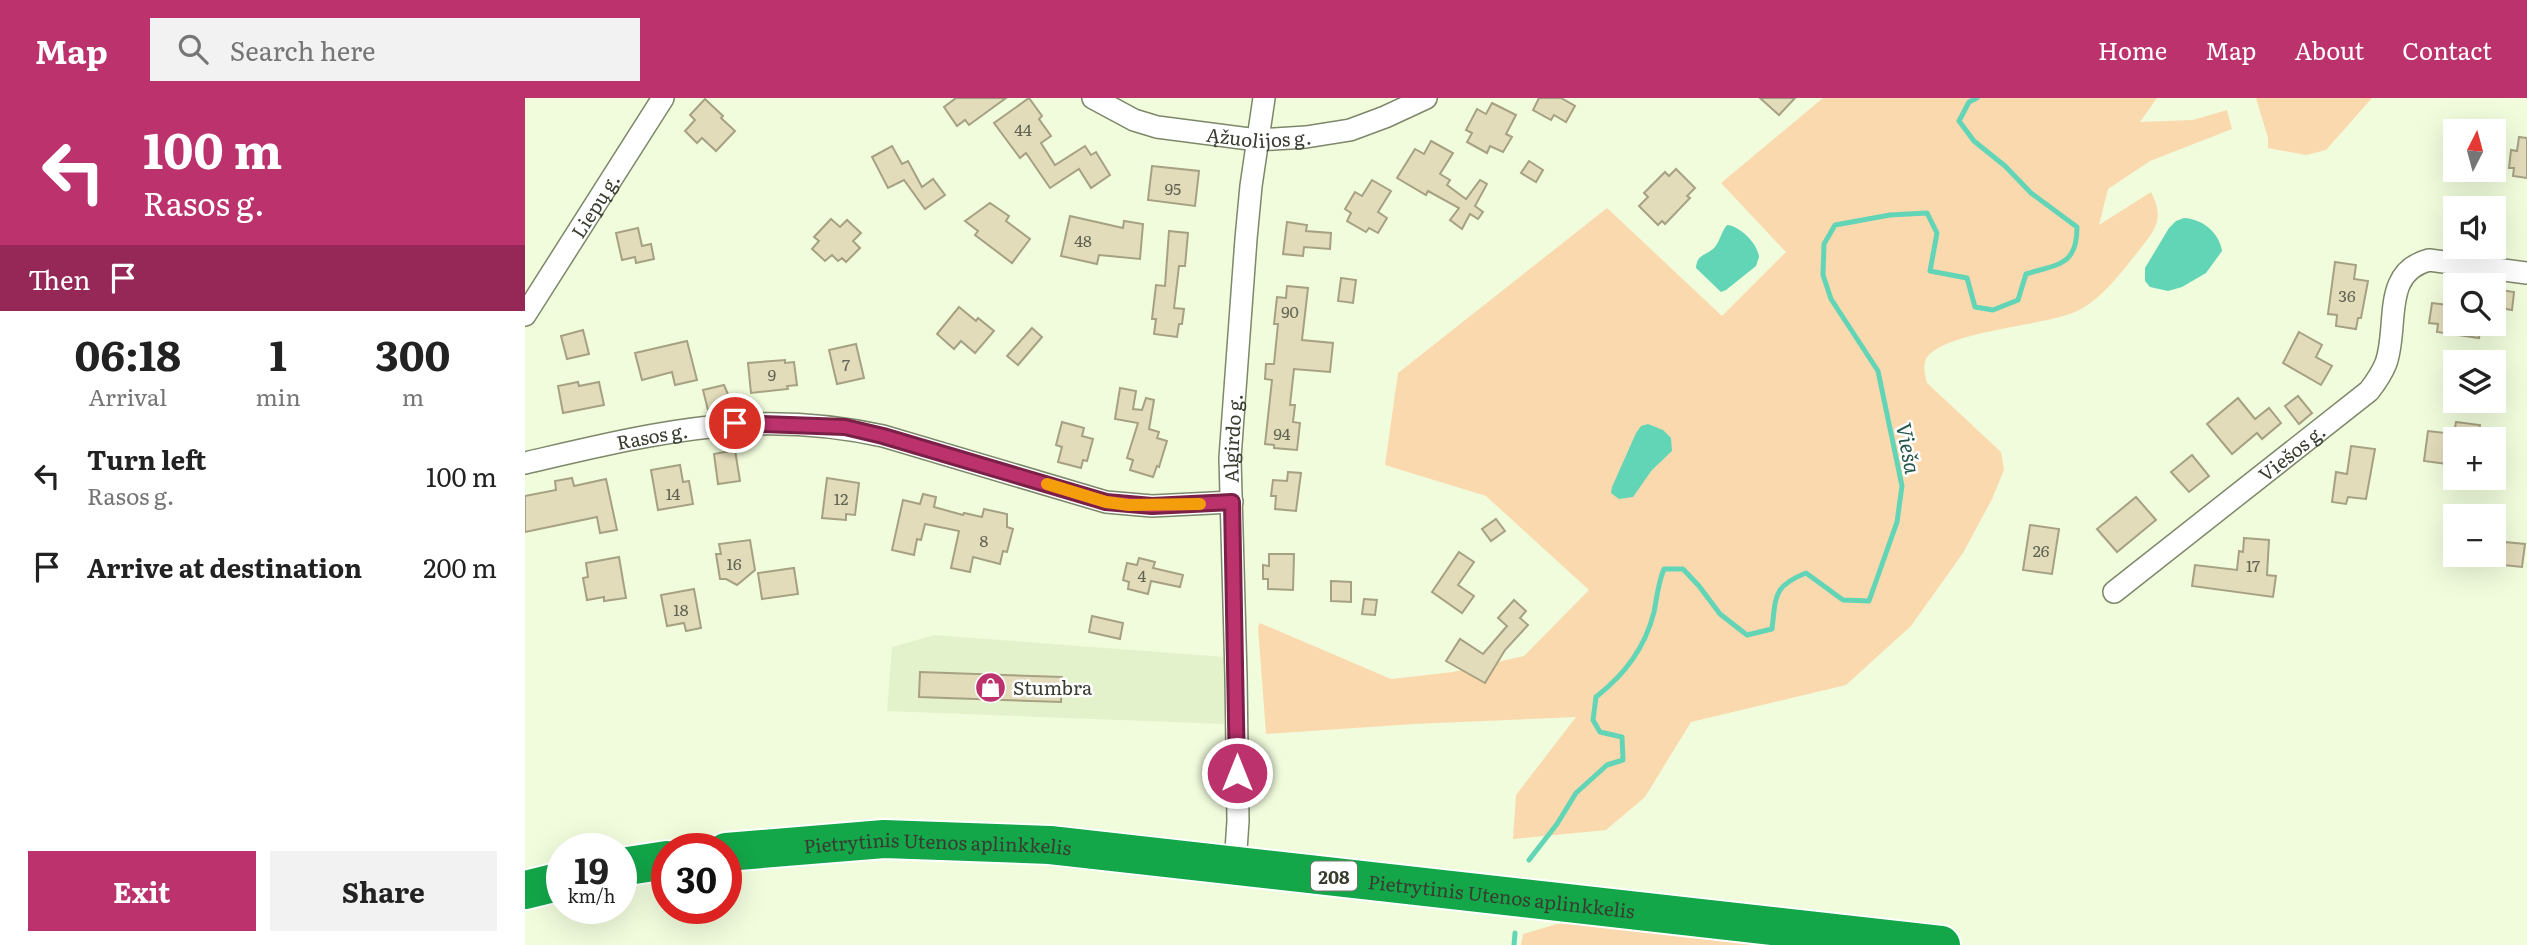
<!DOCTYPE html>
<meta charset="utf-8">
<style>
body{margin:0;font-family:Literata,serif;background:#f2f2f2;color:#222;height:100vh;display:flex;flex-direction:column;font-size:26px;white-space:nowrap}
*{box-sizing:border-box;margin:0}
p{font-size:23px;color:#767676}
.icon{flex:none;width:38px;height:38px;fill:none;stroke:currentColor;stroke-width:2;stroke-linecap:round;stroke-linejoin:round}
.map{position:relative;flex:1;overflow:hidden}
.side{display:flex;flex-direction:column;background:#fff;width:525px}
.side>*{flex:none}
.hud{background:#bc326d;color:#fff;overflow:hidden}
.needle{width:46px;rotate:6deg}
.buttons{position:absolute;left:1918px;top:21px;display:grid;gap:14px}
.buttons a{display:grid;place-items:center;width:63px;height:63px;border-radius:0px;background:#fff;box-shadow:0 7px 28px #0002;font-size:35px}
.speed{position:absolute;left:21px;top:735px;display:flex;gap:14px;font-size:35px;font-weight:700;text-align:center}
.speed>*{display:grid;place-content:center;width:91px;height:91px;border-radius:50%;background:#fff;box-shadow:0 7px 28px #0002;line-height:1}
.speed small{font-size:18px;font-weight:400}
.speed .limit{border:10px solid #d22;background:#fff;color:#111}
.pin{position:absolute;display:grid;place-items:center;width:60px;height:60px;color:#fff;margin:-30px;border:4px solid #fff;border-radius:50%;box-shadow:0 2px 7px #0007}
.me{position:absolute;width:77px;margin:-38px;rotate:0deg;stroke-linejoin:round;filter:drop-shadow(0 0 5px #0008)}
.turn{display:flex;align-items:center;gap:24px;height:147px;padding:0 28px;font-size:32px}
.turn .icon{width:91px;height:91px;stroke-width:2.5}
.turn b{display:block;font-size:49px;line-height:60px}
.then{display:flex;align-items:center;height:66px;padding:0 28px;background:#0003;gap:14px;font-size:26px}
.eta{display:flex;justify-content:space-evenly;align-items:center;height:119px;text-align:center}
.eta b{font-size:42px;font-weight:700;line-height:49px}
.button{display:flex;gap:14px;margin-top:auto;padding:14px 28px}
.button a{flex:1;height:80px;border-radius:0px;background:#bc326d;color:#fff;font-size:28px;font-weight:700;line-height:80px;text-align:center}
.button a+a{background:#f2f2f2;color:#222}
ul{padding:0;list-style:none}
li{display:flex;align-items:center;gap:21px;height:91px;padding:0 28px}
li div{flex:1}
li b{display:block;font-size:26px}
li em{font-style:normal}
header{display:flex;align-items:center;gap:42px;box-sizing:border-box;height:98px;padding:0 35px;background:#bc326d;color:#fff}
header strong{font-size:33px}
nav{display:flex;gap:38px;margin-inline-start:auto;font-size:24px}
.search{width:490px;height:63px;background:#f2f2f2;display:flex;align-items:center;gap:18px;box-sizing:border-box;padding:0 24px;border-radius:0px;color:#767676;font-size:26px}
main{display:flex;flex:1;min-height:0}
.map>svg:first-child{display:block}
.built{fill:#e3f2ca}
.green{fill:#fbd9ae}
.water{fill:#63d5b7}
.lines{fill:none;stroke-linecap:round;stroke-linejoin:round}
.stream{stroke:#63d5b7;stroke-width:5}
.building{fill:#e2dcbb;stroke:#a6a182;stroke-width:2}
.street-casing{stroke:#7d876a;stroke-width:24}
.highway-casing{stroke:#fff;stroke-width:42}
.street{stroke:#fff;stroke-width:21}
.highway{stroke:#13a749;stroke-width:38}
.route-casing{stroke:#7a2047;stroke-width:18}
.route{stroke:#bc326d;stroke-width:12}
.slow{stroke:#f59e0b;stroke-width:12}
.labels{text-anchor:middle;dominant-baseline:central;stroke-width:5;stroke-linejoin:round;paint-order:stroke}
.number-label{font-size:16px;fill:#626553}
.shield{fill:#fff;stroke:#74776e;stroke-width:2}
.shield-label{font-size:18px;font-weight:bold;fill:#383d30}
.street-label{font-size:19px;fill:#383d30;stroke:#fff}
.poi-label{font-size:19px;fill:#383d30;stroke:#fff;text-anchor:start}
.water-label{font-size:21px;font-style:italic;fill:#245548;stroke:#fff}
</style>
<header>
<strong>Map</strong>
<div class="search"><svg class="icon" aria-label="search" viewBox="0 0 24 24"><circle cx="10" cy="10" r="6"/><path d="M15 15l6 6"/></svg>Search here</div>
<nav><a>Home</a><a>Map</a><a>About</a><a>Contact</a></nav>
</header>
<main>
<section class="side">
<div class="hud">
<div class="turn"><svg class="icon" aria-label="left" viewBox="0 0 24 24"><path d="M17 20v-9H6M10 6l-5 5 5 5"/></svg><div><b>100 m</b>Rasos g.</div></div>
<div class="then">Then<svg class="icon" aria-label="arrive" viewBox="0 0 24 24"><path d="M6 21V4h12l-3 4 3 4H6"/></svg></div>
</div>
<div class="eta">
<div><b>06:18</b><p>Arrival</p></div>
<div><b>1</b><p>min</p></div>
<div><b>300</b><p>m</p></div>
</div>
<ul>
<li><svg class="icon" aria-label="left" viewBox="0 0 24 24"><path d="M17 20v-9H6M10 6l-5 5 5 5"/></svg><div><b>Turn left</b><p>Rasos g.</p></div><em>100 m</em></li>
<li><svg class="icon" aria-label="arrive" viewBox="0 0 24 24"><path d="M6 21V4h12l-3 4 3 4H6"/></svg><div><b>Arrive at destination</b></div><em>200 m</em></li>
</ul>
<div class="button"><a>Exit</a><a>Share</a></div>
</section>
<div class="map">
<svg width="2002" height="847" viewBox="0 0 2002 847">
<rect width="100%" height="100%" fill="#f0fcdc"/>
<path class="built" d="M410 537 700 559 699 626 362 613 367 549Z"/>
<g class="green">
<path d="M1298 0H1632L1615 24 1668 22 1702 12 1707 31 1625 63 1583 91 1574 127 1626 94C1639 119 1632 130 1615 151 1598 172 1576 203 1550 214 1517 228 1422 233 1402 259 1397 267 1400 277 1402 285L1476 354 1479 372 1467 401 1438 455 1386 528 1321 587 1166 624 1120 699 1081 732 988 741 991 697 1051 619 889 626 741 636 733 529 735 525 866 581 928 574 999 558 1064 492 961 398 860 367 873 275 1082 110 1197 218 1261 154 1196 85Z"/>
<path d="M1731 0H1847L1801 52 1781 57 1743 50V40Z"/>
<path d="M1059 823 1263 847H996L998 836 1032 826Z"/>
</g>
<g class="water">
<path d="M1659 120C1677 121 1694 134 1697 153L1681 175 1657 189 1643 193 1625 189 1620 183V170L1644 130 1651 123Z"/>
<path d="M1202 127C1215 128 1233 146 1234 159L1231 168 1201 192 1196 194 1171 170C1172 155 1182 158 1190 149 1195 143 1196 134 1202 127Z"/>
<path d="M1123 326 1138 332 1146 340 1147 353 1127 372 1108 399 1094 401 1086 395 1087 389 1111 335 1116 328Z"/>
</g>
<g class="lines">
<g class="stream">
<path d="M1004 762 1032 726 1051 695 1082 667 1098 662 1097 639 1075 634 1068 622 1071 599C1100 576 1120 550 1129 514 1132 499 1133 485 1139 471H1158L1174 488 1195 516 1222 537 1247 531C1251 498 1248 488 1281 475L1318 502 1344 503 1372 424 1377 388 1353 273 1306 201 1298 177 1299 146 1310 127 1365 117 1402 115 1412 135 1405 173 1442 180 1450 209 1468 212 1493 202 1501 176C1533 166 1552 168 1552 129L1506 95 1480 68 1449 43 1434 23 1444 4 1452 0"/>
<path d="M989 847 990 835"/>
</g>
</g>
<g class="building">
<path d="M431 0H481L444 27 440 22 432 28 419 9Z"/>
<path d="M504 0 517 18 514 21 526 38 516 45 530 67 560 48 566 57 571 54 585 77 566 90 554 71 525 90 501 55 495 60 469 25Z"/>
<path d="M1014 0H1036L1050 8 1041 24 1029 17 1026 22 1008 12Z"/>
<path d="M1235 0H1270L1254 17Z"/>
<path d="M180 1 198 18 196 20 210 33 191 53 177 40 172 45 160 33 170 22 165 17Z"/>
<path d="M967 5 991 17 981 36 987 39 978 54 965 48 962 55 942 44 947 35 941 32 952 11 961 16Z"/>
<path d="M1994 39 2002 40V80L1988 78 1989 70H1984L1986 52 1992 53Z"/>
<path d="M906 43 928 55 915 76 925 82 922 87 941 101 955 82 962 86 950 108 958 114 953 121 945 116 937 131 925 122 934 110 903 93 901 97 872 80 890 51 899 56Z"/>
<path d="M367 48 377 66 383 63 397 89 408 81 420 97 400 111 379 82 363 90 347 59Z"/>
<path d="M1004 63 1018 72 1011 84 996 75Z"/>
<path d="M627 68 674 73 670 108 623 102Z"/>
<path d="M1151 71 1170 90 1162 98 1165 100 1140 126 1137 123 1133 127 1114 108 1123 99 1119 95 1140 74 1144 78Z"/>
<path d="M847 82 866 93 853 114 862 120 853 135 844 130 841 134 822 123 826 115 820 111 830 94 837 98Z"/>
<path d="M465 105 484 118 481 123 505 141 487 165 450 137 453 133 440 123Z"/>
<path d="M545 118 598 130 599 123 618 126 615 161 574 157 572 166 536 158Z"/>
<path d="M306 121 315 129 322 122 336 135 328 143 335 150 321 164 317 160 313 163 307 157 300 163 287 151 294 143 289 139Z"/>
<path d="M762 124 782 127 781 133 806 135 805 151 779 149 778 158 758 156Z"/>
<path d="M113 130 117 148 126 146 129 161 111 165 110 159 97 162 91 135Z"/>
<path d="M644 133 663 135 660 168H654L649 210 659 211 657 226H654L652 239 629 236 631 221H627L631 187 640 188Z"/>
<path d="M1810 164 1831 167 1829 181 1843 183 1836 220H1833L1831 231 1811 228 1812 217 1803 216Z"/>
<path d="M816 180 831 182 828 205 813 203Z"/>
<path d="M762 188 783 190 777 242 808 245 805 274 769 271 765 307H770L768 324 775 325 772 352 749 350V347L740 346 747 282 740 281 741 266H749L753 226H749L752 199 761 200Z"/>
<path d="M1969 191 1989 194 1987 212 1969 209Z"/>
<path d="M1907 205 1930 208V226H1956L1954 240 1912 234 1913 226 1904 225Z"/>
<path d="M434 209 451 223 453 220 469 233 450 255 436 243 429 251 412 236Z"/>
<path d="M507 230 517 239 493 267 482 258Z"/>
<path d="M58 232 64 256 42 261 36 238Z"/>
<path d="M1774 234 1797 247 1791 259 1807 268 1796 287 1758 265Z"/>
<path d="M162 243 172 282 150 287 147 274 117 282 110 255Z"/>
<path d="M331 246 339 280 312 286 304 252Z"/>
<path d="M260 262V265L269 264 272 287 262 288 263 291 226 295 223 265Z"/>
<path d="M53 284 54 288 74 284 79 307 38 315 33 288Z"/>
<path d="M199 287 208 308 183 312 178 292Z"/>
<path d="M595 290 611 293 608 311 617 312 621 300 629 302 624 331 634 334 632 340 642 343 634 369 632 368 628 379 605 372 608 362 602 360 613 325 590 321Z"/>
<path d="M1773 298 1787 315 1774 326 1760 308Z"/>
<path d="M1713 300 1730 321 1744 310 1756 325 1737 341 1732 335 1707 356 1682 326Z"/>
<path d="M537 324 559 330 557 338 568 341 562 363 558 362 556 370 533 364 537 349 531 347Z"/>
<path d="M1931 324 1955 327 1953 341H1930V367L1899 363 1903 333 1929 336Z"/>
<path d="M1826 348 1850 351 1841 401 1823 399 1821 406 1807 404 1811 374 1822 376Z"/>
<path d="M210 352 215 383 193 386 189 356Z"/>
<path d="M1667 357 1684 378 1664 394 1646 374Z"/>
<path d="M155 367 158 384 164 383 168 406 133 412 126 372Z"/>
<path d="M763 374 776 375 771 413 750 411 751 398H746L748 382 762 383Z"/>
<path d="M47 380 49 388 81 381 92 432 75 435 72 419 0 434V398L31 392 30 383Z"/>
<path d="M302 380 334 385 330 417 321 416V422L297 420Z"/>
<path d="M398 396 411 399 409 409 438 417 439 415 457 419 459 411 482 416V429L488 431 482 454 478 453 475 466 448 459 445 474 426 470 434 433 400 426 396 442 392 441 389 457 367 452 378 402 395 406Z"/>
<path d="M1611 399 1631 422 1592 454 1572 431Z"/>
<path d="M971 421 980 433 966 443 957 431Z"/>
<path d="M1505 427 1534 431 1527 476 1498 472Z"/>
<path d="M1719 440 1744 442 1742 477 1751 478 1748 499 1667 488 1670 467 1712 472 1714 453 1718 454Z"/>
<path d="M225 442 230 472 212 487 201 481H195L191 456H196L194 446Z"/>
<path d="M1969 443 2000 446 1997 469 1969 466Z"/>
<path d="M934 454 949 464 933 487 949 498 937 515 907 494Z"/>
<path d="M744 456H769L768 492 743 491V481H738V467L744 468Z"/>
<path d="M94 459 101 500 79 503V499L62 502 58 480 63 479 61 465Z"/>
<path d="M614 460 630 464 628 470 658 477 655 489 626 483 623 496 603 491 604 484 598 482 602 465 612 467Z"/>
<path d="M269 470 273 496 237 501 233 475Z"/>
<path d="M806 483 826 484V504L806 503Z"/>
<path d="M169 491 176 530 161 533 159 525 142 528 136 497Z"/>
<path d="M839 501 852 502 850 517 837 516Z"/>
<path d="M989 502 1001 513 995 520 1003 527 980 552 960 585 921 563 935 541 958 556 982 528 973 520Z"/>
<path d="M567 518 598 525 595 541 564 534Z"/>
<path d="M395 574 537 579 536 604 394 599Z"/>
</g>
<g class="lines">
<defs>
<g id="street">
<path id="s1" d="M568 0 609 22 632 29 732 42 781 39 825 32 860 19 901 0"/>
<path id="s2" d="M0 217 138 0"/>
<path id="s3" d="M0 365C126 336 228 309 358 338L581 404 627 408 707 404"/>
<path id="s4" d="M1589 494 1844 293C1851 284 1857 275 1861 265 1874 228 1856 174 1904 162L2002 175"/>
<path id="s5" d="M710 767 713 723 711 578 705 360 721 141 726 88 739 0"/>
</g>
<g id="highway">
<path id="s6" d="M201 754 359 741 525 747 1416 847"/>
<path d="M96 769 142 762"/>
<path d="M0 792 37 783"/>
</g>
</defs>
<use href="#street" class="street-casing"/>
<use href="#highway" class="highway-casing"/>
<use href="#street" class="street"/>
<use href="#highway" class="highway"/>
</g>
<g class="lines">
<defs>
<path id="route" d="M210 325 320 329 358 338 581 404 627 408 707 404 712 675"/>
</defs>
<use href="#route" class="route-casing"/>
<use href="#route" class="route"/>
<path class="slow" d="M522 386 581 404 604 407 675 406"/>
</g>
<defs>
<symbol id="shop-disc" viewBox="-11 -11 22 22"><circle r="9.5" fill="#bc326d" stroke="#fff"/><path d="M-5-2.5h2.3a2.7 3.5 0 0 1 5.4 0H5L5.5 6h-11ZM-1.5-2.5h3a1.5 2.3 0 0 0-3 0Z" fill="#fff"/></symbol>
</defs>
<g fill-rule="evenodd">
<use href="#shop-disc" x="448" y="572" width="35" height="35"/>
</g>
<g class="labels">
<g class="number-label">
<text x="498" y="31">44</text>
<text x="648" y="90">95</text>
<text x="558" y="142">48</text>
<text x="1822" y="197">36</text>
<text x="765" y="213">90</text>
<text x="321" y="266">7</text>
<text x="247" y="276">9</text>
<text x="757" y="335">94</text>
<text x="148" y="395">14</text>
<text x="316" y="400">12</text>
<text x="459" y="442">8</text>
<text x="1516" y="452">26</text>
<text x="209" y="465">16</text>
<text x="1728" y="467">17</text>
<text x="617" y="477">4</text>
<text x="156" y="511">18</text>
</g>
<rect class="shield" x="786" y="763.5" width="46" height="29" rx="5"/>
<g class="shield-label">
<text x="809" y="778">208</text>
</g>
<g class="street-label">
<text stroke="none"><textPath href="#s1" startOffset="173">Ąžuolijos g.</textPath></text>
<text stroke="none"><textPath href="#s2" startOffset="130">Liepų g.</textPath></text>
<text stroke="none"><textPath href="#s3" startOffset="130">Rasos g.</textPath></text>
<text stroke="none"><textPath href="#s5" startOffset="427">Algirdo g.</textPath></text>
<text stroke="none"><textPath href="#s4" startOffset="226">Viešos g.</textPath></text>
<text stroke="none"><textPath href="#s6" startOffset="212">Pietrytinis Utenos aplinkkelis</textPath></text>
<text stroke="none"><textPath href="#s6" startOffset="779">Pietrytinis Utenos aplinkkelis</textPath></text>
</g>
<g class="poi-label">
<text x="488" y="589">Stumbra</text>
</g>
<g class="water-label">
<text transform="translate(1385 350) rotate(79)">Vieša</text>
</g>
</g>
</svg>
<div class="buttons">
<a><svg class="needle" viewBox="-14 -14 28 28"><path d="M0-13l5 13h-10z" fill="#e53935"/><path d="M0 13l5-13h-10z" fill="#767676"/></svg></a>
<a><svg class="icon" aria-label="sound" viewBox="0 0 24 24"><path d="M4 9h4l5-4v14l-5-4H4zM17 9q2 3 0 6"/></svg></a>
<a><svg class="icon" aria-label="search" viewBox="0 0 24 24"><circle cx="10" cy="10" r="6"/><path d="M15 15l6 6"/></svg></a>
<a><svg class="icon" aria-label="layers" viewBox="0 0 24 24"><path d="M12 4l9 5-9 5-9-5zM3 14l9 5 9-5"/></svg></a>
<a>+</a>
<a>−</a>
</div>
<div class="speed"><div>19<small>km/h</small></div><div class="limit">30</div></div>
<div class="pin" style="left:210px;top:325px;background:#d93025"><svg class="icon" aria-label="arrive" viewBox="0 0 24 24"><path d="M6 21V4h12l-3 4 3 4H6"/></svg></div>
<svg class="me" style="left:712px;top:675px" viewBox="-20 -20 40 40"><circle r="17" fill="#bc326d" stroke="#fff" stroke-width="3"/><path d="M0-11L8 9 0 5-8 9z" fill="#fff"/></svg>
</div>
</main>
